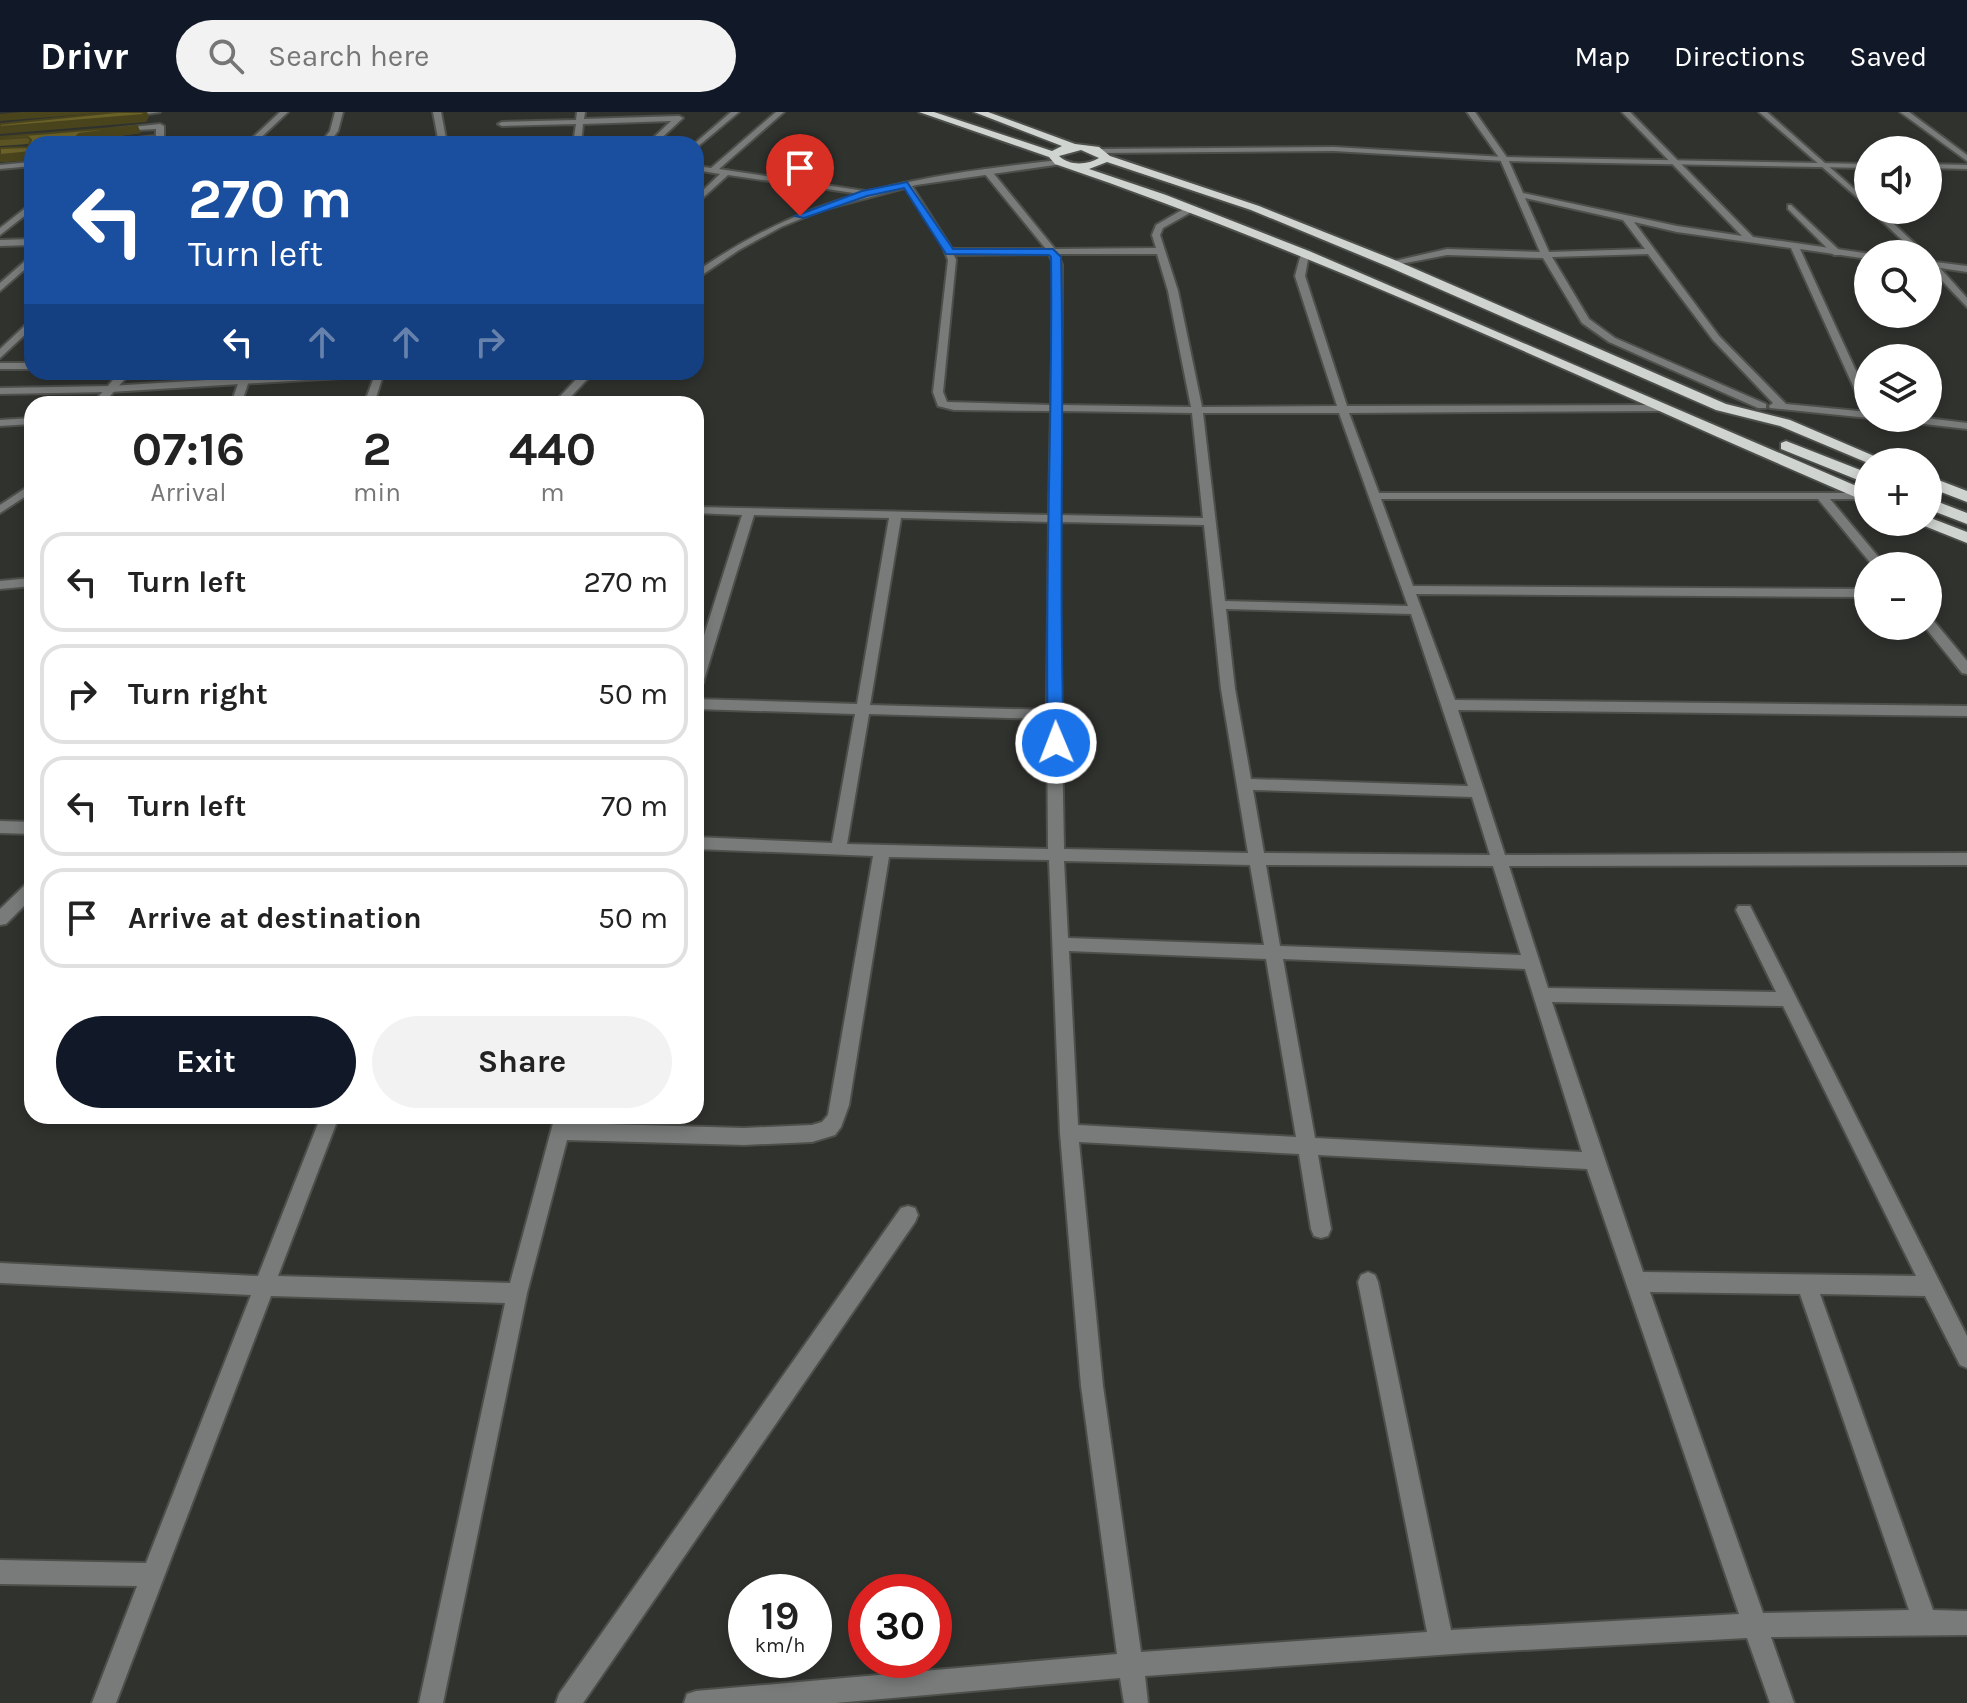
<!DOCTYPE html>
<meta charset="utf-8">
<style>
body{margin:0;font-family:Karla,sans-serif;background:#f2f2f2;color:#222;height:100vh;display:flex;flex-direction:column;font-size:30px;white-space:nowrap}
*{box-sizing:border-box;margin:0}
p{font-size:26px;color:#767676}
.icon{flex:none;width:44px;height:44px;fill:none;stroke:currentColor;stroke-width:2;stroke-linecap:round;stroke-linejoin:round}
.map{position:relative;flex:1;overflow:hidden}
.panel{position:absolute;left:24px;top:284px;width:680px;height:728px;display:flex;flex-direction:column;background:#fff;border-radius:24px;box-shadow:0 4px 12px #0003}
.panel>*{flex:none}
.banner{position:absolute;left:24px;top:24px;width:680px;height:244px;border-radius:24px;box-shadow:0 4px 12px #0003;background:#1a4fa0;color:#fff;overflow:hidden}
.buttons{position:absolute;left:1854px;top:24px;display:grid;gap:16px}
.buttons a{display:grid;place-items:center;width:88px;height:88px;border-radius:50%;background:#fff;box-shadow:0 4px 12px #0003;font-size:40px}
.speed{position:absolute;left:728px;top:1462px;display:flex;gap:16px;font-size:40px;font-weight:700;text-align:center}
.speed>*{display:grid;place-content:center;width:104px;height:104px;border-radius:50%;background:#fff;box-shadow:0 4px 12px #0003;line-height:1}
.speed small{font-size:20px;font-weight:400}
.speed .limit{border:12px solid #d22;background:#fff;color:#111}
.pin{position:absolute;display:grid;place-items:center;width:68px;height:68px;color:#fff;margin:-82px -34px;border-radius:50% 50% 50% 0;rotate:-45deg;box-shadow:0 0 8px #0007}
.pin .icon{rotate:45deg}
.me{position:absolute;width:88px;margin:-44px;rotate:359deg;stroke-linejoin:round;filter:drop-shadow(0 0 6px #0008)}
.turn{display:flex;align-items:center;gap:28px;height:168px;padding:0 32px;font-size:36px}
.turn .icon{width:104px;height:104px;stroke-width:2.5}
.turn b{display:block;font-size:56px;line-height:68px}
.lanes{display:flex;align-items:center;height:76px;padding:0 32px;background:#0003;justify-content:center;gap:40px;direction:ltr}
.lanes .off{opacity:.35}
.eta{display:flex;justify-content:space-evenly;align-items:center;height:136px;text-align:center}
.eta b{font-size:48px;font-weight:700;line-height:56px}
.cta{display:flex;gap:16px;margin-top:auto;padding:16px 32px}
.cta a{flex:1;height:92px;border-radius:48px;background:#111827;color:#fff;font-size:32px;font-weight:700;line-height:92px;text-align:center}
.cta a+a{background:#f2f2f2;color:#222}
ul{padding:0;list-style:none}
li{display:flex;align-items:center;gap:24px;height:100px;margin:0 16px 12px;padding:0 16px;border:4px solid #e0e0e0;border-radius:24px}
li div{flex:1}
li b{display:block;font-size:30px}
li em{font-style:normal}
header{display:flex;align-items:center;gap:48px;box-sizing:border-box;height:112px;padding:0 40px;background:#111827;color:#fff}
header strong{font-size:38px}
nav{display:flex;gap:44px;margin-inline-start:auto;font-size:28px}
.search{width:560px;height:72px;background:#f2f2f2;display:flex;align-items:center;gap:20px;box-sizing:border-box;padding:0 28px;border-radius:44px;color:#767676;font-size:30px}
.map>svg:first-child{display:block}
.lines{fill:none;stroke-linecap:round;stroke-linejoin:round}
.service-casing{stroke:#4d4f4b;stroke-width:4}
.minor-casing{stroke:#4d4f4b;stroke-width:4}
.tertiary-casing{stroke:#4d4f4b;stroke-width:4}
.trunk-casing{stroke:#4d4f4b;stroke-width:4}
.service{fill:#797b7a;fill-rule:evenodd}
.minor{fill:#797b7a;fill-rule:evenodd}
.tertiary{fill:#797b7a;fill-rule:evenodd}
.trunk{fill:#d0d4d0;fill-rule:evenodd}
.wall{fill:#5b5323}
.shaded-wall{fill:#4a441d}
.building{fill:#6a6129;stroke:#4a441d;stroke-width:2}
.route{fill:#1a73e8;stroke:#114b97;stroke-width:2}
</style>
<header>
<strong>Drivr</strong>
<div class="search"><svg class="icon" aria-label="search" viewBox="0 0 24 24"><circle cx="10" cy="10" r="6"/><path d="M15 15l6 6"/></svg>Search here</div>
<nav><a>Map</a><a>Directions</a><a>Saved</a></nav>
</header>
<div class="map">
<svg width="1967" height="1591" viewBox="0 0 1967 1591">
<rect width="100%" height="100%" fill="#30322e"/>
<g class="lines">
<defs>
<g id="service">
<path d="M1791 93 1840 139V143H1834L1788 97V93Z"/>
<path d="M376 260H384L374 292H364Z"/>
</g>
<g id="minor">
<path d="M136 0H160L129 5 125 3Z"/>
<path d="M280 0H288L254 32H246Z"/>
<path d="M335 0H343L338 19 328 32H320L330 19Z"/>
<path d="M433 0H441L447 32H439Z"/>
<path d="M577 0H585L584 7 679 4 683 6 655 32H647L671 9 583 12 581 32H573L576 12 502 14 498 12 502 10 576 8Z"/>
<path d="M731 0H739L696 36V32H694Z"/>
<path d="M776 0H784L719 57 865 79 868 83 728 63 696 92V85L720 62 696 58V54L711 56Z"/>
<path d="M1467 0H1475L1508 47 1523 81 1677 114 1742 124 1622 0H1630L1753 125 1871 142H1868V147L1800 137 1868 285V299L1863 296 1791 136 1677 120 1634 110 1719 224 1786 292 1868 300 1869 306 1770 296 1769 294 1773 291 1713 228 1648 142 1552 145 1589 207 1615 226 1766 292V296H1758L1609 230 1582 211 1543 146 1447 143 1390 154V150L1447 137 1540 140 1500 47ZM1525 86 1623 108 1645 137 1549 140Z"/>
<path d="M1759 0H1767L1868 89V95Z"/>
<path d="M1900 0H1909L1967 43V49Z"/>
<path d="M160 12 164 14V26L160 32H152L154 29 83 32 156 24V17L117 19 113 17Z"/>
<path d="M32 50V54L0 57V53Z"/>
<path d="M984 57H990L1055 137 1156 136 1152 123 1156 113 1189 94H1195V98L1163 116 1160 123 1178 179 1202 295 1337 294 1295 164 1301 142 1305 139 1309 142 1305 164 1347 294 1659 293 1664 296 1659 299 1349 301 1379 381H1868L1866 387H1830L1886 454H1873L1818 387H1381L1413 474 1868 477V485L1416 482 1455 588 1967 594V604L1458 598 1505 743 1967 741V753L1509 754 1548 876 1776 880 1736 798 1738 794H1750L1967 1224V1256L1960 1253 1925 1184 1820 1182 1933 1498 1967 1499V1523L1771 1525 1794 1591H1770L1747 1526 1467 1541 1145 1564 1148 1591H1124L1120 1566 835 1591H684L687 1582 696 1579 1117 1542 1081 1274 1060 1021 1049 748 889 745 849 993 841 1015 835 1023 812 1030 744 1033 567 1028 527 1181 443 1591H419L505 1191 271 1184 116 1591H92L137 1474 0 1472V1448L146 1451 251 1183 0 1171V1151L258 1164 321 1004H339L278 1164 510 1171 555 1004H573L571 1011 744 1016 812 1013 822 1010 828 1003 873 744 696 737V725L832 731 855 602 696 597V587L857 592 889 406 754 403 703 571 696 576V549L742 403 696 401V395L1049 403 1051 299 954 298 938 294 933 280 948 148 942 132 904 71H910L952 137H1046L984 61ZM1049 142 1054 153 1051 293 947 290 943 280 956 148 954 143ZM1058 142H1157L1168 179 1191 295 1061 293 1062 153ZM1061 299 1192 301 1203 406 1060 403ZM1203 301H1339L1408 494 1225 489ZM901 406 1049 410 1047 598 870 593ZM1060 410 1204 413 1221 577 1248 741 1064 737 1060 523ZM1226 497 1411 502 1468 674 1251 667 1235 577ZM869 602 1047 607 1048 737 847 732ZM1253 678 1472 685 1490 743 1264 741ZM1064 749 1250 753 1264 833 1068 826ZM1266 753 1493 754 1521 843 1280 834ZM1069 839 1266 847 1296 1025 1078 1013ZM1283 847 1525 857 1582 1040 1315 1026ZM1552 890 1783 894 1916 1164 1643 1160ZM1079 1030 1299 1042 1311 1117 1314 1124 1321 1126 1328 1124 1331 1117 1318 1043 1587 1057 1739 1502 1451 1518 1378 1170 1375 1163 1368 1160 1361 1163 1358 1170 1427 1520 1141 1540 1103 1274ZM1650 1180 1800 1182 1909 1498 1763 1501Z"/>
<path d="M32 91V98L0 123V116Z"/>
<path d="M1870 98H1879L1926 142H1917Z"/>
<path d="M32 127V133L0 134V128Z"/>
<path d="M32 143V151L0 179V171Z"/>
<path d="M1928 145 1935 150 1967 154V160L1940 156 1967 186V195L1928 154Z"/>
<path d="M32 207V216L0 246V237Z"/>
<rect x="0" y="251" width="32" height="6"/>
<path d="M120 260H131L103 292H92Z"/>
<path d="M242 260H252L241 292H231Z"/>
<path d="M32 306V312L0 314V308Z"/>
<path d="M1893 306H1926L1967 311V317L1898 309Z"/>
<path d="M32 372V380L0 401V393Z"/>
<path d="M32 466V474L0 477V469Z"/>
<path d="M1928 507 1933 508 1967 549V562L1962 561 1924 514H1928Z"/>
<path d="M908 1094 915 1096 918 1103 915 1110 583 1591H556L559 1582 901 1096Z"/>
</g>
<g id="tertiary">
<path d="M1334 35 1504 45 1868 52V56L1504 49 1334 39 1100 41 1096 39 1100 37Z"/>
<path d="M1059 48 1062 52 916 73 825 97 781 115 739 138 696 167V160C811 79 923 63 1059 48Z"/>
<path d="M1928 52 1967 53V57L1928 56Z"/>
<path d="M338 260H393L388 263 110 280 0 282V276L110 274Z"/>
<path d="M583 260H594L564 292H553Z"/>
<path d="M0 709 32 710V722L0 721Z"/>
<path d="M32 770V786L6 812 0 813V797L26 772Z"/>
</g>
<g id="trunk">
<path d="M919 0H934L1052 39 1062 34 974 0H988L1075 32 1099 35 1110 44 1259 94 1397 149 1726 292 1790 308 1888 350 1868 351 1780 314 1716 298 1389 155 1251 98 1107 50 1089 57 1166 83 1309 139 1868 379V390L1862 388C1595 273 1331 146 1055 52L1049 45ZM1081 38 1099 46C1088 53 1069 54 1059 44Z"/>
<path d="M1786 329 1868 361V372L1781 337V331Z"/>
<path d="M1928 364 1967 379V390L1928 375Z"/>
<path d="M1928 386 1967 401V412L1928 397Z"/>
<path d="M1928 405 1967 420V431L1922 413 1920 410H1928Z"/>
</g>
</defs>
<use href="#service" class="service-casing"/>
<use href="#minor" class="minor-casing"/>
<use href="#tertiary" class="tertiary-casing"/>
<use href="#trunk" class="trunk-casing"/>
<use href="#service" class="service"/>
<use href="#minor" class="minor"/>
<use href="#tertiary" class="tertiary"/>
<use href="#trunk" class="trunk"/>
</g>
<path class="wall" d="M141 21 97 27 32 32V48L0 50 28 35 29 32 0 34V25Z"/>
<g class="shaded-wall">
<path d="M22 0H114L0 9V2Z"/>
<path d="M144 0H147L149 4 146 10 0 22V15Z"/>
<path d="M138 14 141 21 83 29 80 32 76 25 79 22Z"/>
<path d="M32 40V48L0 50V43Z"/>
</g>
<g class="building">
<path d="M117 0H144L143 3 0 15V12Z"/>
<path d="M138 14 79 22 76 25 79 28 132 26 129 32H32V40L0 43V36L28 35 31 28 28 25 0 27V25Z"/>
</g>
<path class="route" d="M907 70 953 137H1053L1061 145C1065 307 1058 469 1064 631L1056 636 1048 631C1044 469 1053 307 1051 145L1049 143 946 142 904 76 867 84 804 106 795 104 862 79Z"/>
</svg>
<div class="buttons">
<a><svg class="icon" aria-label="sound" viewBox="0 0 24 24"><path d="M4 9h4l5-4v14l-5-4H4zM17 9q2 3 0 6"/></svg></a>
<a><svg class="icon" aria-label="search" viewBox="0 0 24 24"><circle cx="10" cy="10" r="6"/><path d="M15 15l6 6"/></svg></a>
<a><svg class="icon" aria-label="layers" viewBox="0 0 24 24"><path d="M12 4l9 5-9 5-9-5zM3 14l9 5 9-5"/></svg></a>
<a>+</a>
<a>−</a>
</div>
<div class="speed"><div>19<small>km/h</small></div><div class="limit">30</div></div>
<div class="pin" style="left:800px;top:104px;background:#d93025"><svg class="icon" aria-label="arrive" viewBox="0 0 24 24"><path d="M6 21V4h12l-3 4 3 4H6"/></svg></div>
<svg class="me" style="left:1056px;top:631px" viewBox="-20 -20 40 40"><circle r="17" fill="#1a73e8" stroke="#fff" stroke-width="3"/><path d="M0-11L8 9 0 5-8 9z" fill="#fff"/></svg>
<div class="banner">
<div class="turn"><svg class="icon" aria-label="left" viewBox="0 0 24 24"><path d="M17 20v-9H6M10 6l-5 5 5 5"/></svg><div><b>270 m</b>Turn left</div></div>
<div class="lanes"><svg class="icon" aria-label="left" viewBox="0 0 24 24"><path d="M17 20v-9H6M10 6l-5 5 5 5"/></svg><svg class="icon off" aria-label="ahead" viewBox="0 0 24 24"><path d="M12 20V5M6 11l6-6 6 6"/></svg><svg class="icon off" aria-label="ahead" viewBox="0 0 24 24"><path d="M12 20V5M6 11l6-6 6 6"/></svg><svg class="icon off" aria-label="right" viewBox="0 0 24 24"><path d="M7 20v-9h11M14 6l5 5-5 5"/></svg></div>
</div>
<section class="panel">
<div class="eta">
<div><b>07:16</b><p>Arrival</p></div>
<div><b>2</b><p>min</p></div>
<div><b>440</b><p>m</p></div>
</div>
<ul>
<li><svg class="icon" aria-label="left" viewBox="0 0 24 24"><path d="M17 20v-9H6M10 6l-5 5 5 5"/></svg><div><b>Turn left</b></div><em>270 m</em></li>
<li><svg class="icon" aria-label="right" viewBox="0 0 24 24"><path d="M7 20v-9h11M14 6l5 5-5 5"/></svg><div><b>Turn right</b></div><em>50 m</em></li>
<li><svg class="icon" aria-label="left" viewBox="0 0 24 24"><path d="M17 20v-9H6M10 6l-5 5 5 5"/></svg><div><b>Turn left</b></div><em>70 m</em></li>
<li><svg class="icon" aria-label="arrive" viewBox="0 0 24 24"><path d="M6 21V4h12l-3 4 3 4H6"/></svg><div><b>Arrive at destination</b></div><em>50 m</em></li>
</ul>
<div class="cta"><a>Exit</a><a>Share</a></div>
</section>
</div>
